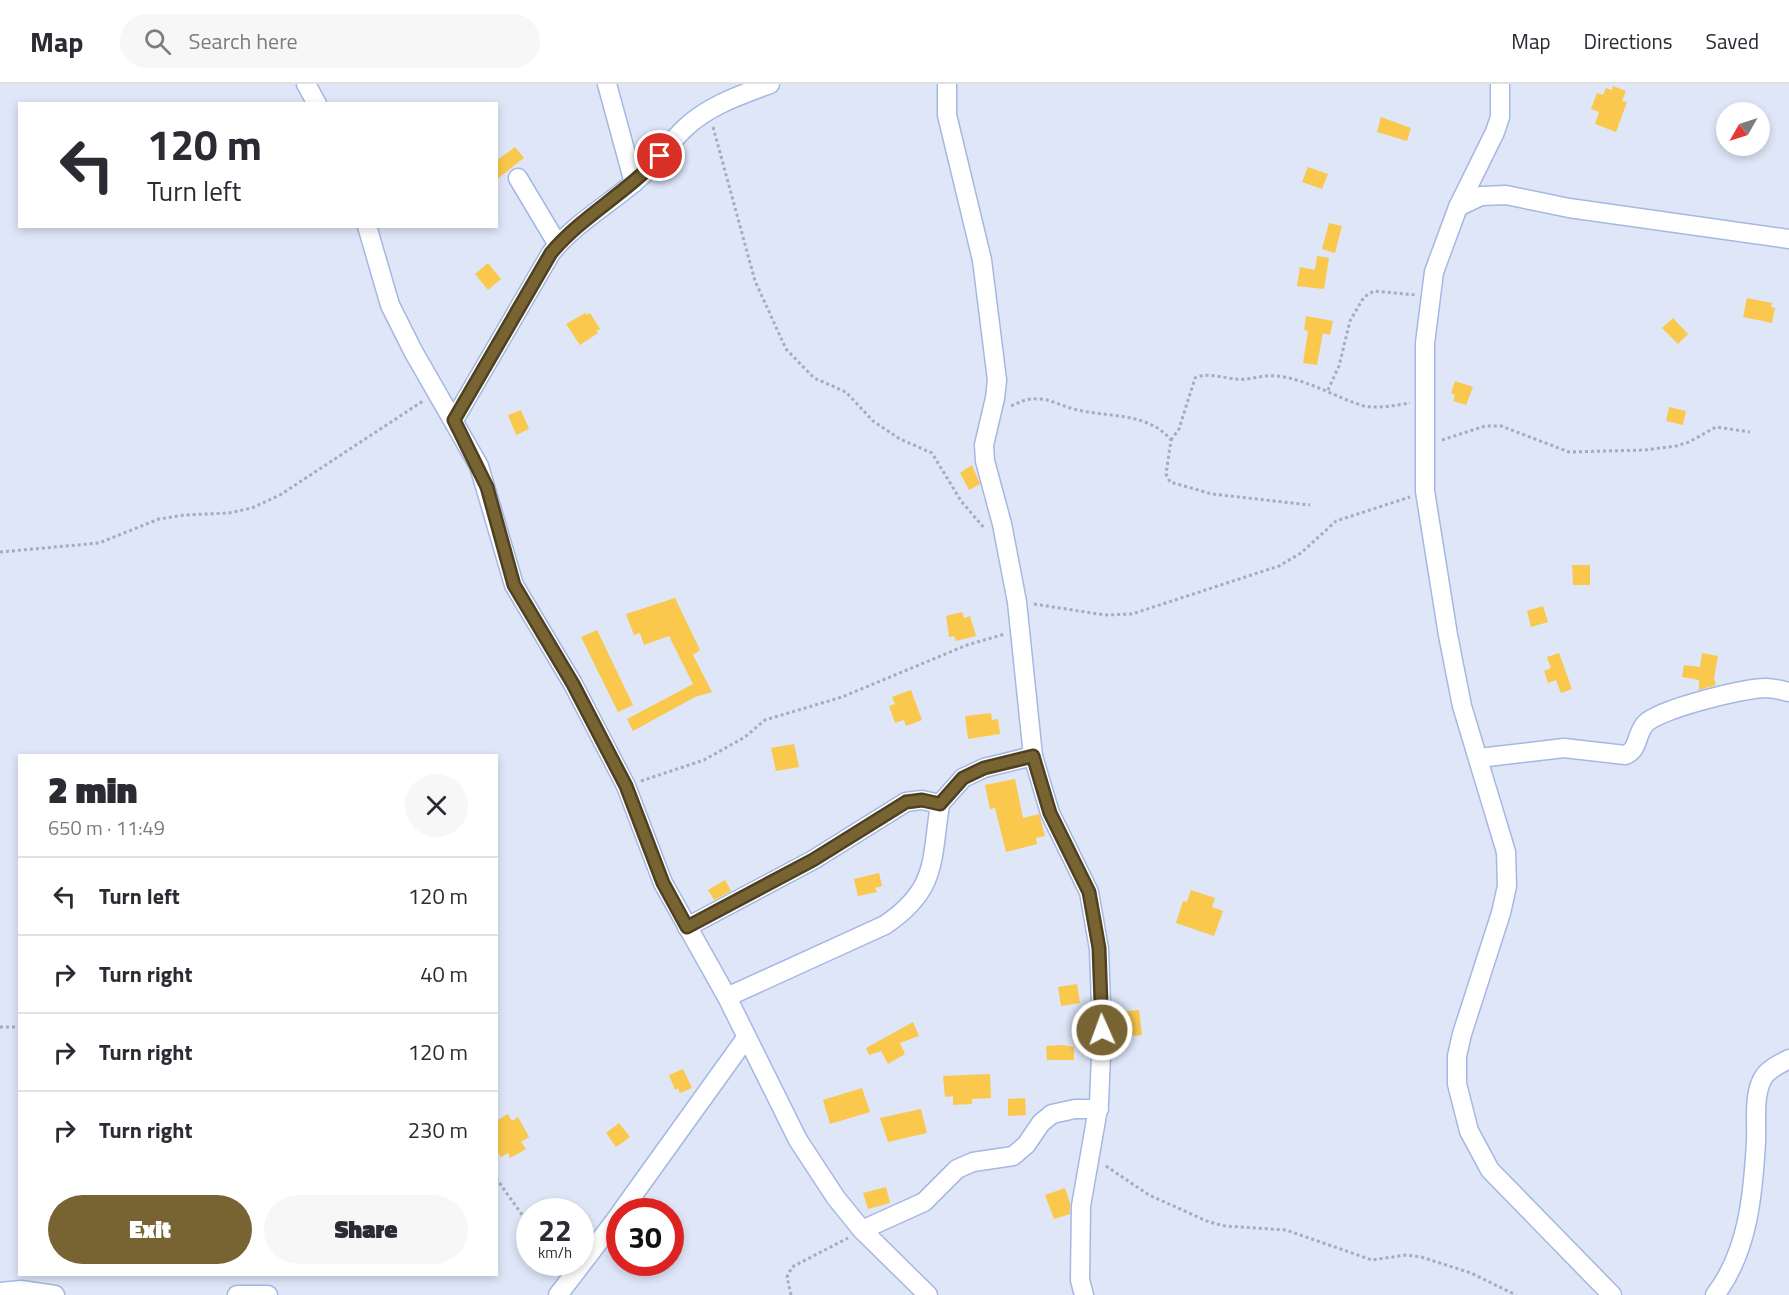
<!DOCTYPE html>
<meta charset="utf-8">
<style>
body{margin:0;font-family:"Titillium Web",sans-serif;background:#f7f7f7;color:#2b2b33;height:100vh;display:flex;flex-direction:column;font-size:22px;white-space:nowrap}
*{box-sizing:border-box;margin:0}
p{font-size:20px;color:#7c7c81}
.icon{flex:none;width:33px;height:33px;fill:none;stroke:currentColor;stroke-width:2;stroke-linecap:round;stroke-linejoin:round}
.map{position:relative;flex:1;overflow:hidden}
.panel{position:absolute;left:18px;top:670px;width:480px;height:522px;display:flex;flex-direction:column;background:#fff;border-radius:0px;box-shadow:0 3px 9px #0003}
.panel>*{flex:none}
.top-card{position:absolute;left:18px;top:18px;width:480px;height:126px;border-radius:0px;box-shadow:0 3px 9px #0003;background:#fff;color:#2b2b33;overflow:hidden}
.needle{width:39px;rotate:231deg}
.tools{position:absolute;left:1716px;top:18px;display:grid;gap:12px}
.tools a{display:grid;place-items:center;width:54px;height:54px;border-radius:50%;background:#fff;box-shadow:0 3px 9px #0003;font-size:30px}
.speed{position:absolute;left:516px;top:1114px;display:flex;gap:12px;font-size:30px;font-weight:700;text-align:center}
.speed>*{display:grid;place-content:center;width:78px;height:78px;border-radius:50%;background:#fff;box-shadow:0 3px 9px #0003;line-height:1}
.speed small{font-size:15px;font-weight:400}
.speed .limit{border:9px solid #d22;background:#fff;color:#111}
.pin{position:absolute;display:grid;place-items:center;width:51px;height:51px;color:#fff;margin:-26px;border:3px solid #fff;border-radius:50%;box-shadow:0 2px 6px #0007}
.me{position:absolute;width:66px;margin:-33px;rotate:358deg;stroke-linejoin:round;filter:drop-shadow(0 0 4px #0008)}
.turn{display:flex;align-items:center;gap:21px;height:126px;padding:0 30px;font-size:27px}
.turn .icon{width:78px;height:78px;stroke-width:2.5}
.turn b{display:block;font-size:42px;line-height:51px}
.round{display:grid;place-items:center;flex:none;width:63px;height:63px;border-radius:32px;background:#f7f7f7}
.overview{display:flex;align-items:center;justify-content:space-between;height:102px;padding:0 30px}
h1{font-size:36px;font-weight:800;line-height:45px}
.button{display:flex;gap:12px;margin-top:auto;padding:12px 30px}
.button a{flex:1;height:69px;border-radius:36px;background:#786332;color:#fff;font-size:24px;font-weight:800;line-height:69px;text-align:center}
.button a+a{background:#f7f7f7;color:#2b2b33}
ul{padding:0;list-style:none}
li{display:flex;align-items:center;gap:18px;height:78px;padding:0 30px;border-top:2px solid #e1e1e2}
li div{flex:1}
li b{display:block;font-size:22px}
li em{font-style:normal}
header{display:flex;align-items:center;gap:36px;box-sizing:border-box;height:84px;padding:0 30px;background:#fff;border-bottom:2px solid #e1e1e2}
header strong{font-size:28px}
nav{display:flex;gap:33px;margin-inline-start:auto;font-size:21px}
.search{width:420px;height:54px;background:#f7f7f7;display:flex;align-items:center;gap:15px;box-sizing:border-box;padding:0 21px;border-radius:33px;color:#7c7c81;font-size:22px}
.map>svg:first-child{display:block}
.building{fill:#fac84d}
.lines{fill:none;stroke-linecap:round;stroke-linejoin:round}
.minor-casing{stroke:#a5b8e3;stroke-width:21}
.path{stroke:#a4acbd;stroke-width:3;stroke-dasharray:3 3;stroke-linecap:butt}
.minor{stroke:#fff;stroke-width:18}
.route-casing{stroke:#4e4020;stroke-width:15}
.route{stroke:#786332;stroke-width:10}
</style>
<header>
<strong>Map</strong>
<div class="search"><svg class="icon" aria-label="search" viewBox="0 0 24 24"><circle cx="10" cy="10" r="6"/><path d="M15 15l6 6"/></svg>Search here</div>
<nav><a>Map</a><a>Directions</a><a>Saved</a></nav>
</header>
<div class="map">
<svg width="1789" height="1211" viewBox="0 0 1789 1211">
<rect width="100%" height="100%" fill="#dee6f8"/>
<g class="building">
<path d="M1613 2 1626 7 1622 17 1627 18 1616 48 1595 40 1599 28 1591 25 1597 9 1603 11 1606 4 1612 6Z"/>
<path d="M1381 33 1411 44 1407 57 1377 48Z"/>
<path d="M515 63 524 74 496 96V77Z"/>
<path d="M1308 83 1328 90 1322 105 1302 98Z"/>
<path d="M1329 139 1342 142 1335 169 1322 165Z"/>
<path d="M1317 172 1329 174 1324 205 1297 202 1300 183 1315 186Z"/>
<path d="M488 179 501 195 488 206 475 190Z"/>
<path d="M1747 214 1772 219 1771 223 1775 224 1772 239 1743 233Z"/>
<path d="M585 229 587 231 590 229 600 245 596 247 598 249 580 261 566 240Z"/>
<path d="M1306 232 1333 237 1330 251 1323 249 1317 281 1303 279 1308 247 1304 246Z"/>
<path d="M1673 234 1688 250 1678 260 1662 244Z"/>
<path d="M1455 297 1473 303 1466 321 1453 317 1455 311 1451 309Z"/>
<path d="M1669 323 1686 327 1683 341 1666 337Z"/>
<path d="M521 326 529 345 516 351 508 331Z"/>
<path d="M972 381 980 400 969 406 960 389Z"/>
<path d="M1572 481H1590V501H1573Z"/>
<path d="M675 514 700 566 693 571 712 608 695 613 633 647 627 635 693 600 669 552 644 561 640 549 634 551 626 530Z"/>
<path d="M1543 522 1548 538 1531 543 1527 527Z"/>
<path d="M962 528 964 534 970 532 976 552 956 557 954 552 949 553 946 532Z"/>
<path d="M597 546 633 621 618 628 581 553Z"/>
<path d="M1559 569 1572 605 1561 609 1556 596 1548 599 1544 587 1551 584 1547 573Z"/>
<path d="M1702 569 1718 572 1714 594 1716 601 1699 606V596L1682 593 1684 581 1700 583Z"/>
<path d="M911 606 922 636 906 642 904 636 895 639 889 622 895 620 892 613Z"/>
<path d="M991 629 992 636 998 635 1000 650 968 655 965 632Z"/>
<path d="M794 660 799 683 776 687 771 664Z"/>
<path d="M1015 695 1023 734 1039 730 1045 752 1036 754 1037 760 1006 768 995 724 990 725 985 701Z"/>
<path d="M879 789 882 802 875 804 877 808 858 812 854 795Z"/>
<path d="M725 796 731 807 714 816 708 806Z"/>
<path d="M1191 806 1215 814 1212 823 1223 827 1214 852 1176 839 1183 817 1187 818Z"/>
<path d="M1077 900 1080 919 1061 922 1058 903Z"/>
<path d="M1139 926 1142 951 1122 953 1117 928Z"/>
<path d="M913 938 919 952 900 959 905 970 888 980 881 967 869 971 866 964Z"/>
<path d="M1063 961 1074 963V976H1047L1046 962Z"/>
<path d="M683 985 692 1004 680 1009 678 1004 675 1006 669 991Z"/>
<path d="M990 990 991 1014 972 1015V1020L953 1021V1012L945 1013 943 992Z"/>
<path d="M862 1004 870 1028 830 1040 823 1016Z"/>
<path d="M1025 1014 1026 1031 1008 1032V1015Z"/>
<path d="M921 1025 927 1049 888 1058 880 1034Z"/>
<path d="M508 1030 512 1037 518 1033 529 1053 521 1058 526 1065 510 1074 508 1069 501 1073 496 1066V1037Z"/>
<path d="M619 1039 630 1053 616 1063 606 1049Z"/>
<path d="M886 1103 890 1119 868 1125 863 1109Z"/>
<path d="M1065 1104 1070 1119V1130L1054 1135 1045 1111Z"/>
</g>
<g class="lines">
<defs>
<g id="minor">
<path d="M306 0 317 20"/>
<path d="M607 0 634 99"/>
<path d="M947 0V31L982 176 997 296 995 314 984 361 985 377 1002 440 1017 518 1033 672 1050 729 1089 808 1099 865 1102 946 1099 1019 1081 1122 1080 1196 1084 1211"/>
<path d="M1500 0V33L1495 48 1458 123 1434 188 1425 259V407L1448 551 1462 622 1506 768 1507 802 1501 829 1462 950 1457 972V1000L1469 1047 1490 1086 1612 1211"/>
<path d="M518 94 558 161"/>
<path d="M1458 123 1481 112 1506 111 1569 124 1789 155"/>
<path d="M367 142 390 221 413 267 479 382 514 501 573 600 626 702 663 799 727 913 798 1056 836 1114 862 1146 928 1211"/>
<path d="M454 336 551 169C575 139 610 120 638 95 656 80 668 60 685 44 708 22 740 11 770 0"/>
<path d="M1479 674 1564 664 1625 671C1639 666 1636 650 1645 640 1658 625 1745 604 1766 604 1773 604 1781 606 1789 608"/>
<path d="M687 843 813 776 906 718 922 716 940 720 963 694 984 684 1033 672"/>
<path d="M727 913 885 841C938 805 931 777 940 720"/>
<path d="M621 1128 746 954"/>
<path d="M862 1146 924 1118 957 1085 973 1078 1013 1072 1026 1061 1041 1039 1052 1030 1075 1025H1099"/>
<path d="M0 1208 21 1206 55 1211"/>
<path d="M237 1211H268"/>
<path d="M558 1211 620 1130"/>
<path d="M1715 1211C1748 1168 1753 1111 1756 1058 1757 1039 1753 1011 1763 994 1768 985 1780 980 1789 975"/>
</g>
</defs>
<use href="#minor" class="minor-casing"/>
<g class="path">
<path d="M713 43 755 197 786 265 814 294 846 308 873 337 900 355 932 369 961 417 985 445"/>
<path d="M1328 306 1339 282 1350 237 1364 213 1374 207 1416 211"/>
<path d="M1011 322C1020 318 1027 314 1038 315 1051 315 1061 322 1074 325 1106 334 1147 327 1171 356L1166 390 1170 398 1212 410 1310 421"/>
<path d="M1171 356 1179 345 1195 294C1207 288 1224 294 1236 295 1249 297 1263 290 1277 292 1307 295 1337 314 1364 322 1379 325 1396 321 1410 319"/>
<path d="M1442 356 1485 342H1501L1569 368 1645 366 1676 362 1689 358 1716 343 1750 348"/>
<path d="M0 468 99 459 159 435 184 431 229 429 252 424 280 411 423 317"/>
<path d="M1034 520 1105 531 1132 530 1279 482 1301 469 1336 437 1410 413"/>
<path d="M641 697 704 676 745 653 765 636 842 613 967 561 1005 550"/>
<path d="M0 943H20"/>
<path d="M1106 1082 1149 1111 1209 1138 1225 1142 1286 1146 1372 1176 1406 1171 1421 1173 1471 1189 1516 1211"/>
<path d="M496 1094 530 1142"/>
<path d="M791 1211 787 1193 792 1183 848 1154"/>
</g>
<use href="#minor" class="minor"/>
</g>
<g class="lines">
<defs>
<path id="route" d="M660 72C627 109 582 132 551 169L454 336 487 403 514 501 573 600 626 702 663 799 687 843 813 776 906 718 922 716 940 720 963 694 984 684 1033 672 1050 729 1089 808 1099 864 1102 946"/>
</defs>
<use href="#route" class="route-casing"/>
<use href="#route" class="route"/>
</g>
</svg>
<div class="tools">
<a><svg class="needle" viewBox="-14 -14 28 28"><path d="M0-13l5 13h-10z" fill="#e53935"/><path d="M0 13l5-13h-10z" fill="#7c7c81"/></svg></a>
</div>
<div class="speed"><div>22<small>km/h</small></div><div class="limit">30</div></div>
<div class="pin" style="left:660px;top:72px;background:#d93025"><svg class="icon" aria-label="arrive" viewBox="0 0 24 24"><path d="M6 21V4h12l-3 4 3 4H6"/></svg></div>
<svg class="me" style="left:1102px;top:946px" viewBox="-20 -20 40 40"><circle r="17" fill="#786332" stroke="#fff" stroke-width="3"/><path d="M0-11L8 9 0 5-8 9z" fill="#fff"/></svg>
<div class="top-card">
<div class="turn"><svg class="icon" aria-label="left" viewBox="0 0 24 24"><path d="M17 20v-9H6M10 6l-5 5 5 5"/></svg><div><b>120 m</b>Turn left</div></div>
</div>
<section class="panel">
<div class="overview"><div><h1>2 min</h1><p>650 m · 11:49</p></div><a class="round"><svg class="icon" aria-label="close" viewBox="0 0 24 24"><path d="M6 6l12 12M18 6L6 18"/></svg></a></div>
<ul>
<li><svg class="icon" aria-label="left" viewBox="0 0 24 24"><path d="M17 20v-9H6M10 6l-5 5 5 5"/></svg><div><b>Turn left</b></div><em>120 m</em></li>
<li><svg class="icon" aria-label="right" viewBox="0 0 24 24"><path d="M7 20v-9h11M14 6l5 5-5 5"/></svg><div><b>Turn right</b></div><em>40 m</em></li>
<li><svg class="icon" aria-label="right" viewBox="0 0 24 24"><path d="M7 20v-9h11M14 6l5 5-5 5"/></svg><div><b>Turn right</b></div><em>120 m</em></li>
<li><svg class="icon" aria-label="right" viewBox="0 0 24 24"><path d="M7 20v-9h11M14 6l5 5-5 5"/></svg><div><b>Turn right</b></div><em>230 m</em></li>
</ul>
<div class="button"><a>Exit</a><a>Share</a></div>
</section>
</div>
